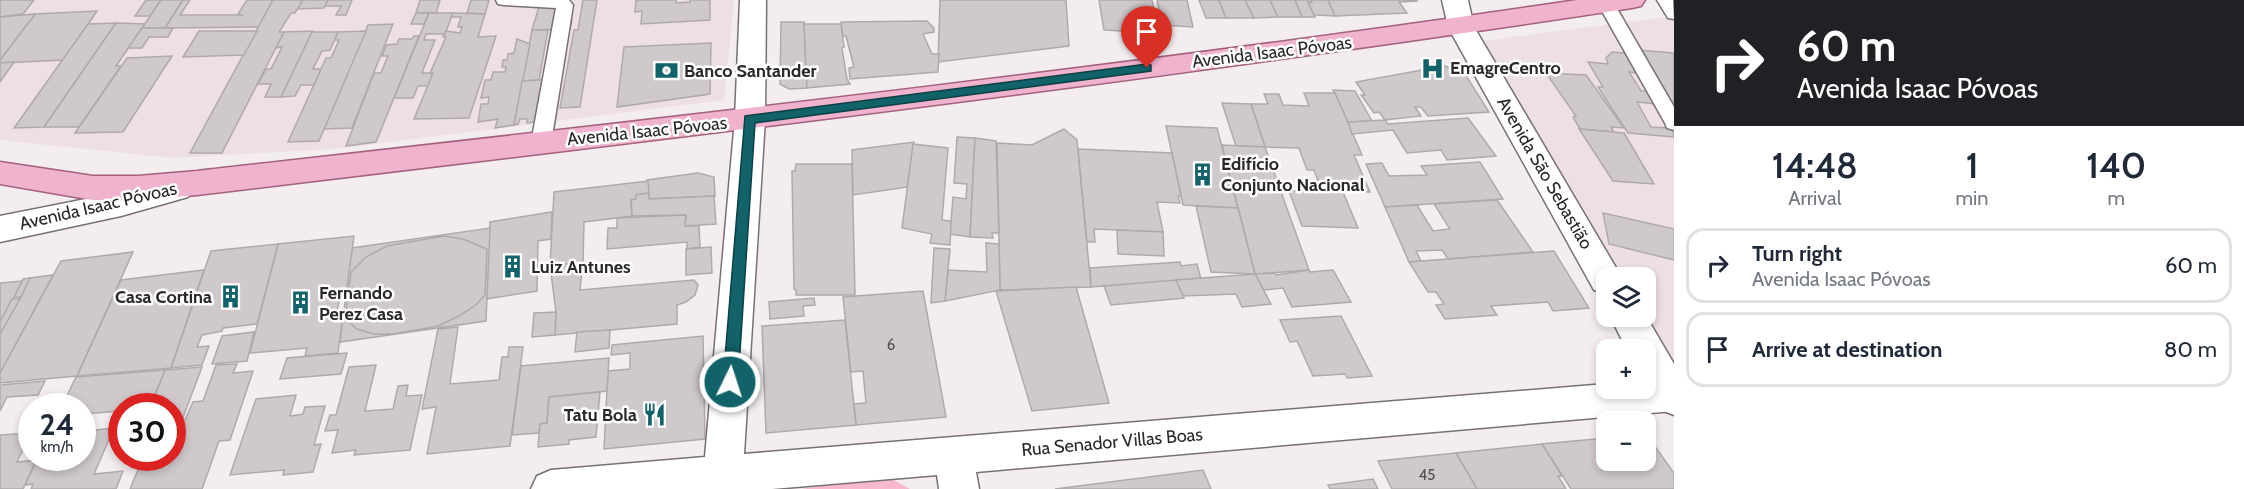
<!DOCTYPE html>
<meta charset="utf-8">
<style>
body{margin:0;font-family:Cabin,sans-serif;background:#f2f2f3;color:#1f2937;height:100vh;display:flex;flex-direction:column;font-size:22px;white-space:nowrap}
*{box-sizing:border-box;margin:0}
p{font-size:20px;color:#747a83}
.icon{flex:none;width:33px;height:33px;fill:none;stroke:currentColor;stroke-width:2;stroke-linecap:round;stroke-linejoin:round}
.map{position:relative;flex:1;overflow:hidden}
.side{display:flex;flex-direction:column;background:#fff;width:570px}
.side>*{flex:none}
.banner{background:#202124;color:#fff;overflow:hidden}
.fabs{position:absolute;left:1596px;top:267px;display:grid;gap:12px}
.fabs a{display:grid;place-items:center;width:60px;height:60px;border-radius:12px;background:#fff;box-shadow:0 3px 9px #0003;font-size:30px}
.speed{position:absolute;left:18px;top:393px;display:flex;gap:12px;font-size:30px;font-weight:700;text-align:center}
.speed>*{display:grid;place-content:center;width:78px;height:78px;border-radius:50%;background:#fff;box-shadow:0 3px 9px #0003;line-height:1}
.speed small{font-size:15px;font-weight:400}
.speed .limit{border:9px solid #d22;background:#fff;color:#111}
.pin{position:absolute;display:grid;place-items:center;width:51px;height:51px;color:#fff;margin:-62px -26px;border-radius:50% 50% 50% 0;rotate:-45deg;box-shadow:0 0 6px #0007}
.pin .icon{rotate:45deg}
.me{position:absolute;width:66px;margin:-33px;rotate:4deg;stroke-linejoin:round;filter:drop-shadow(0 0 4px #0008)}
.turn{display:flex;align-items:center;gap:21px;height:126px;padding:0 24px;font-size:27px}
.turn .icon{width:78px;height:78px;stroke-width:2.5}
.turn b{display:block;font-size:42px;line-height:51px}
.eta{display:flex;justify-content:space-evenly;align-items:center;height:102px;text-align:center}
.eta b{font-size:36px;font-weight:600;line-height:42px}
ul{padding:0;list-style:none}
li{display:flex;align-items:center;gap:18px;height:75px;margin:0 12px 9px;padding:0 12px;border:3px solid #e0e1e3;border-radius:18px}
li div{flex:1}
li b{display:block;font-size:22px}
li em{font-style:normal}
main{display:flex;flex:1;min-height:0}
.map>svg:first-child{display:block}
.built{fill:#eedfe4}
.green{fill:#f7b8d0}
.building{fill:#d0c9cc;stroke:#b0a9ab;stroke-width:1.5}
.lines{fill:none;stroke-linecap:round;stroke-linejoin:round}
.lane-casing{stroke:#787173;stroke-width:3}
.street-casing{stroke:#787173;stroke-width:3}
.secondary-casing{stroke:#787173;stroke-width:3}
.primary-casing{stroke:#a3617e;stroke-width:3}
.lane{fill:#fff;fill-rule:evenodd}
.street{fill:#fff;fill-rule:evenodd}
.secondary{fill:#fff;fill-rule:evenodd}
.primary{fill:#efb3cd;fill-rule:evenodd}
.route{fill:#126269;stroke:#0c4044;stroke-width:1.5}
.labels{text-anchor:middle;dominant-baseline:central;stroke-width:5;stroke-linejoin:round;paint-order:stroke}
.number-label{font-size:15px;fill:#545052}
.street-label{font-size:18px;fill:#2b2829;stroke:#fff}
.poi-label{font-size:18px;font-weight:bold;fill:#2b2829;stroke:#fff;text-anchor:start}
</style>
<main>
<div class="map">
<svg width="1674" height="489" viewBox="0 0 1674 489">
<rect width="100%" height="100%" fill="#f4edef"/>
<g class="built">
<path d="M0 0H734L724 100 334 149 172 158 0 140Z"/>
<path d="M1674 16V365L1646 316V278L1622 277 1481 41Z"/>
</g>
<path class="green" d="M878 478 892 479 910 489H801Z"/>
<g class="building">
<path d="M0 0H34L23 14 0 17Z"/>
<path d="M146 0H161L150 16H135Z"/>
<path d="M161 0H183L165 28H142Z"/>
<path d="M183 0H190L180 15H243L238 14 247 0H273L259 27 165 28Z"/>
<path d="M273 0H303L295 13H291L279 32H284L222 153H190Z"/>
<path d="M303 0H328L324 8 298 9Z"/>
<path d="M328 0H352L346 15H336L341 6H325Z"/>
<path d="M420 0H440L436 13H416Z"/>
<path d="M471 0H489L485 14 467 13Z"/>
<path d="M541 0H569L564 20H572L570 29 532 30Z"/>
<path d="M583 0H597L580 107 560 108 574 30H578Z"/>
<path d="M636 0H676V3L690 2V0H710V20L641 24 642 11 635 12Z"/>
<path d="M940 0H1066L1069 46 938 62Z"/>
<path d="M1099 0H1152L1159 33 1104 30Z"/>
<path d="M1157 0H1187L1193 27 1162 25Z"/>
<path d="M1199 0H1219L1226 18H1206Z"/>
<path d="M1219 0H1245L1254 18H1226Z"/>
<path d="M1245 0H1270L1278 17 1254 18Z"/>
<path d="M1270 0H1295L1302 17H1278Z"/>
<path d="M1295 0H1311L1312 3 1308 2 1315 17H1302Z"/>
<path d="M1311 0H1328L1335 16 1314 15 1308 2 1312 3Z"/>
<path d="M1328 0H1416L1417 1 1399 2 1407 13 1335 16Z"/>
<path d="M97 11 64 60 0 63V60L35 14Z"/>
<path d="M416 13H429L424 24H411Z"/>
<path d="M429 13H453L445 34H426L424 40H435L422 73H433L428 86H418L413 98H394Z"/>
<path d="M453 13 485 14 478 37 496 36 469 118 414 119 433 73H430L446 37H443L446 31 460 33 462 27H458L461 17H451Z"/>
<path d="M35 14 0 60V17Z"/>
<path d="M927 21 934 28V32L923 34 932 54H939L938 72 850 79 849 68 854 67 846 36H843L841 22Z"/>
<path d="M781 22H804L807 88 789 89 780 84Z"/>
<path d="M116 23 44 127 14 128 88 24Z"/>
<path d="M116 23 145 24 116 66H121L79 127H44Z"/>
<path d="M393 24 352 128 324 129 368 25Z"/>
<path d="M804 24H841L844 47 842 48 847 79 850 84 807 88Z"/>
<path d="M142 28H173L168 37H149L142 48H128Z"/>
<path d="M532 30H548L539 80 522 81Z"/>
<path d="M199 31H257L244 55 183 57Z"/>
<path d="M313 31 281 97H265L271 84H258L266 69H271L282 47 276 48 284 32Z"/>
<path d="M366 31 319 141 288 142 326 58H331L339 40H334L338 32Z"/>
<path d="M312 32H338L330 50 322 51 313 69H321L314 85H301L295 96 281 97Z"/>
<path d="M414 36H419L376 142 346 146 374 73H381L388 56H382L386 45 397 44 399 39H412Z"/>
<path d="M517 39 530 44 514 125 495 128 498 119 478 122 481 104H488L489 97 481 98 485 80H491L493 72H505L506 67H502L503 60H507L508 54 514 53Z"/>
<path d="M711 43 710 94 617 107 624 47Z"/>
<path d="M1638 50 1674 53V108Z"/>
<path d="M1612 52 1625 53 1637 73 1629 72 1641 91H1649L1657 104 1637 102 1651 127 1672 128 1674 137 1628 133 1598 87H1603L1588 62 1608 64 1606 58Z"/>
<path d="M172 56 123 132 75 133 127 58Z"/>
<path d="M14 62 0 82V63Z"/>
<path d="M1444 66 1460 70 1465 74 1489 112 1428 116 1421 107H1415L1421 116 1385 120 1379 112 1374 113 1361 95H1365L1356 82Z"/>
<path d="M1546 73 1586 75 1624 128 1611 127 1614 132 1580 129 1573 117 1576 116Z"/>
<path d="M539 80H542L535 122 527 123V119H520L518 124 514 125 522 81Z"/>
<path d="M1333 90 1355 91 1372 121 1348 122Z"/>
<path d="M1304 93H1335L1362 155H1354L1370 192H1343L1358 228 1302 226 1289 191 1322 192 1314 170H1307L1299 148 1265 147 1251 104H1268L1264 94H1279L1283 105 1309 106Z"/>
<path d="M1222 103 1251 104 1265 147 1236 146Z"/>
<path d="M1468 118 1496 156 1447 160 1441 150 1407 153 1393 130 1352 134 1348 122 1385 120 1388 124Z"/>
<path d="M1166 126 1217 128 1238 208 1183 205Z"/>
<path d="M1064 129 1077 140 1091 287 1000 290 997 143 1032 145Z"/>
<path d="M1579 129 1624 133 1654 184 1613 181Z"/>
<path d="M957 137 975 138 970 237 950 234 953 197 966 199 967 184 954 183Z"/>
<path d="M975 138 996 141 999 233H992L993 238 970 237Z"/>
<path d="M914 142 907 187 853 195 852 150Z"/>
<path d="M913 144 948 148 942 220 951 221 950 245 930 243 932 234 902 228Z"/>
<path d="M1222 145 1265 147 1309 270 1255 274Z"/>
<path d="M1078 149 1172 153 1181 196H1178L1180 203 1157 202 1163 232 1094 229 1095 242H1087Z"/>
<path d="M1480 162 1503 199 1385 207 1366 164 1382 163 1389 176 1427 175 1421 166Z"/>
<path d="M796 164H852L855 295H796V290L794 289 792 171H795Z"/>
<path d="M698 173 714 177 715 196 649 199 647 180Z"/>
<path d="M648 181 649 193 636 195V199L631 200 632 216 584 222 583 262 550 266 554 192Z"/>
<path d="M649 193V199L714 196 716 224 685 226 686 215 632 216 631 200 636 199V195Z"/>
<path d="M1497 200 1533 252 1448 259 1442 250 1416 251 1421 261 1409 262 1385 207 1417 205 1433 231 1450 229 1434 204Z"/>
<path d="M1196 206 1238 208 1255 274 1211 272Z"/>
<path d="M552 212 551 239 538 241 537 291 486 299 490 222Z"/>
<path d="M1603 213 1674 229V260L1609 244Z"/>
<path d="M686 215 685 226H699L700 247 687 249V242L607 249 608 228H617V218Z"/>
<path d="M490 228 486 321 340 342 352 248Z"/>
<path d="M1117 230 1163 232 1164 256 1118 254Z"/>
<path d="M354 236 346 294H341L336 314 343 313 338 353 305 356 307 348 250 353 278 244Z"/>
<path d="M444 236 463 239 487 249 485 295 477 304 459 316 438 326 392 334H374L357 329 345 319 351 272 366 257 387 246Z"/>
<path d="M986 243 999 244 1000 290 945 301 948 270 987 272Z"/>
<path d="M278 244 257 324 223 328 222 331 202 335 197 347 209 346 202 365 171 368 211 251Z"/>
<path d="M711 247 712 273 686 275V249Z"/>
<path d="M934 248 950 249 945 301 931 303Z"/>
<path d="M1554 251 1589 308 1553 311 1548 302 1491 306 1497 315 1445 319 1436 305 1444 304 1436 292H1428L1409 262Z"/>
<path d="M133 252 77 376 0 383V373L61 261Z"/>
<path d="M583 262 580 290 694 280 698 285 695 295 686 302 677 305V324L555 335 556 312 550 266Z"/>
<path d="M1180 262 1181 266 1197 264 1201 279 1091 287 1090 268Z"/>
<path d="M204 270 171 368 77 376 121 280Z"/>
<path d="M1309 270 1310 272 1333 270 1351 302 1292 307 1283 288 1264 290 1255 274 1275 273 1276 275Z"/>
<path d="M1255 274 1271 304 1242 307 1236 294 1183 296 1176 280Z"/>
<path d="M53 275 0 373V334L30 278Z"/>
<path d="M30 278 21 297H14L23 279Z"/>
<path d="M1176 280 1184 298 1111 305 1104 286Z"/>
<path d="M22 281 14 297 0 322V283Z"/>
<path d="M1076 287 1109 403 1032 411 996 291Z"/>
<path d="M923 291 946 417 856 425 854 404 866 403 863 371 851 372 843 297Z"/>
<path d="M814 298 815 305 803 306 804 316 770 319 769 302Z"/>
<path d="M12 299H20L0 334V322Z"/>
<path d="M556 312 555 335 532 337 534 313Z"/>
<path d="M1341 316 1372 376 1347 378 1345 374 1313 376 1297 341 1290 342 1280 320Z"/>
<path d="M845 320 856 425 766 433 762 326Z"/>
<path d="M458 327 450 384 499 380 502 357H508L509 347H523L510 446 427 454 436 407 422 409 438 329Z"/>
<path d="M610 330 609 348 575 352 577 332Z"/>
<path d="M254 332 247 361 212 364 222 336Z"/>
<path d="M703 336 705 439 604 449 608 371 630 369V353L611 355 612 345Z"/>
<path d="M347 353 341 374 280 379 287 358Z"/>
<path d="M609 358 607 391 549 397 547 423 540 424 539 433 512 435 521 366Z"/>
<path d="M237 364 233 373 253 371 230 440 219 441 202 489H130L143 458H172V406H157L161 397 154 398 165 370 202 367 182 420H185L193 402 203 401 216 365Z"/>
<path d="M376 365 365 411 393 409 398 386 408 385 406 396 422 395 410 450 354 455 356 450 332 453 338 430 325 431 330 415H336L349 367Z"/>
<path d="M165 370 150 406H122V411L82 414V406H62L76 377Z"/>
<path d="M45 381 38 395 7 397 0 411V385Z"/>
<path d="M600 392 596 437 569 440V444L538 447 540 424 547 423 549 397Z"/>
<path d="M296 395 290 416 303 414 305 407 325 406 314 445 321 444 313 472 283 475 284 470 230 475 256 399Z"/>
<path d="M90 423 87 431 114 428 94 474 123 471 116 489H31L33 484 25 485 38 458H82V424Z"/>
<path d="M31 433 17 462 36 460 23 489H0V435Z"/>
<path d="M1646 434 1674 473V489H1571L1542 444 1606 438V460H1646Z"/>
<path d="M1542 444 1562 476H1558L1566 489H1477L1456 453Z"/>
<path d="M1456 453 1477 489H1392L1378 461Z"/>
<path d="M1203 470 1211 489H1055Z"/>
<path d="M1373 479 1378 489H1330L1328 485Z"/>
</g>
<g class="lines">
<defs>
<g id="lane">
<path d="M496 0H569L573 5 551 143 548 148 541 150 534 148 531 143 556 8 504 5 498 4Z"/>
<path d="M1600 0H1612L1674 107V130L1667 128 1665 123 1598 4Z"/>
<path d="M1657 0H1673L1674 19 1668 18Z"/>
</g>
<path id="street" d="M740 0H766L765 119 744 454 1606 384V388H1646V381L1672 378 1674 379V411L976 472 979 489H939L937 475 772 489H531L537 476 551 470 705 457 735 119Z"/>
<g id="secondary">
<path d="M1442 0H1468L1474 27 1622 278H1606V294L1594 290 1448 27Z"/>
<path d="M177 177 188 181 193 189 188 197 121 216 0 242V216L121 192Z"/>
<path d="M1610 316H1646L1674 364V415L1661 410 1646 382V350H1627Z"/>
</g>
<path id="primary" d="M1577 0H1645L1641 6 1632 8C1155 81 676 138 197 195L138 200H93L0 184V162L93 176H138L197 171C658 119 1119 68 1577 0Z"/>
</defs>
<use href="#lane" class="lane-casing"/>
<use href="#street" class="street-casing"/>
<use href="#secondary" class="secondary-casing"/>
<use href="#primary" class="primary-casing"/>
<use href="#lane" class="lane"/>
<use href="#street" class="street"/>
<use href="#secondary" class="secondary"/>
<use href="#primary" class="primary"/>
</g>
<path class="route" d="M1147 64 1151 65V71L755 123 738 382 736 387 730 388 725 387 723 382 745 116Z"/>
<defs>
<symbol id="hospital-bare" viewBox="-9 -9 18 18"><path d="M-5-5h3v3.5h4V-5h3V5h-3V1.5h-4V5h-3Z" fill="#126269" stroke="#fff" stroke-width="2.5" paint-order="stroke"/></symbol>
<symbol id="bank-bare" viewBox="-9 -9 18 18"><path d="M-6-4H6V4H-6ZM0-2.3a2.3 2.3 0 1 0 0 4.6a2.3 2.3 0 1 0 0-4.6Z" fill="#126269" stroke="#fff" stroke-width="2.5" paint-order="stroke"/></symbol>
<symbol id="building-bare" viewBox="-9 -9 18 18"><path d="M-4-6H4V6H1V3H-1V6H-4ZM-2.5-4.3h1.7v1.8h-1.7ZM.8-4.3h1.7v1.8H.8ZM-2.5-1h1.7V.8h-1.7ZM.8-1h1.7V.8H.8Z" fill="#126269" stroke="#fff" stroke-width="2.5" paint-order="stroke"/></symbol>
<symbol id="restaurant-bare" viewBox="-9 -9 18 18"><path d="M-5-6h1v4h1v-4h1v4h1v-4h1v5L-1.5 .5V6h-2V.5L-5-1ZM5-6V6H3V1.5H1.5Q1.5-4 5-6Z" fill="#126269" stroke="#fff" stroke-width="2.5" paint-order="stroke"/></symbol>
</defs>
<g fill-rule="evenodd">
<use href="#hospital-bare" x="1416" y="52" width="33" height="33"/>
<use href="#bank-bare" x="650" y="54" width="33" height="33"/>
<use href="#building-bare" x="1186" y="158" width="33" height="33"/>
<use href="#building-bare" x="496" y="250" width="33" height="33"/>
<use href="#building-bare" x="214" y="280" width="33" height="33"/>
<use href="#building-bare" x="284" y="286" width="33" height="33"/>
<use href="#restaurant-bare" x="638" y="398" width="33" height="33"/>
</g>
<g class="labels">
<g class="number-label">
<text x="891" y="345">6</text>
<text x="1427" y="475">45</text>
</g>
<g class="street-label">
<text transform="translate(1272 52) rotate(-7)">Avenida Isaac Póvoas</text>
<text transform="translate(647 131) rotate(-6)">Avenida Isaac Póvoas</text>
<text transform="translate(1545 173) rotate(60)">Avenida São Sebastião</text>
<text transform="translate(98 206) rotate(-13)">Avenida Isaac Póvoas</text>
<text transform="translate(1112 442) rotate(-5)">Rua Senador Villas Boas</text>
</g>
<g class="poi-label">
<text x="1450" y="68">EmagreCentro</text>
<text x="684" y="71">Banco Santander</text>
<text x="1221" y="164">Edifício<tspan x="1221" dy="21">Conjunto Nacional</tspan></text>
<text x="531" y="267">Luiz Antunes</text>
<text x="319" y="293">Fernando<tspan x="319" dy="21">Perez Casa</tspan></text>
<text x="212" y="297" text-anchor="end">Casa Cortina</text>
<text x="637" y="415" text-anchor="end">Tatu Bola</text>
</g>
</g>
</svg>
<div class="fabs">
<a><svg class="icon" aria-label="layers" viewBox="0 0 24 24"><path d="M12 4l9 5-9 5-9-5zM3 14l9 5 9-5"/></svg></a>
<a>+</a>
<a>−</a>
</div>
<div class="speed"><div>24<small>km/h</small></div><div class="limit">30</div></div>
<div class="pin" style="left:1147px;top:68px;background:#d93025"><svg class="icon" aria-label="arrive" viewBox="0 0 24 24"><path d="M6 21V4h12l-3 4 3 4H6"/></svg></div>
<svg class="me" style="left:730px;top:382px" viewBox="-20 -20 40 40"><circle r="17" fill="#126269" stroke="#fff" stroke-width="3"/><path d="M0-11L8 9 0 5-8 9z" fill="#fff"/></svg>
</div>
<section class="side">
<div class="banner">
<div class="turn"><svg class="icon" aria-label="right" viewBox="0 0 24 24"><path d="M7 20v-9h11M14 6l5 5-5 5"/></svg><div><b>60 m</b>Avenida Isaac Póvoas</div></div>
</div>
<div class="eta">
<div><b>14:48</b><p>Arrival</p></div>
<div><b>1</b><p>min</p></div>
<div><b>140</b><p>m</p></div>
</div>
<ul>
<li><svg class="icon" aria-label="right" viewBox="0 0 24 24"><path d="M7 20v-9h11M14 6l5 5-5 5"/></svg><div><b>Turn right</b><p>Avenida Isaac Póvoas</p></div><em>60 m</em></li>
<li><svg class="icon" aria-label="arrive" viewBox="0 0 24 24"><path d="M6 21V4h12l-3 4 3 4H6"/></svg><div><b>Arrive at destination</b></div><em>80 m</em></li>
</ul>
</section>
</main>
